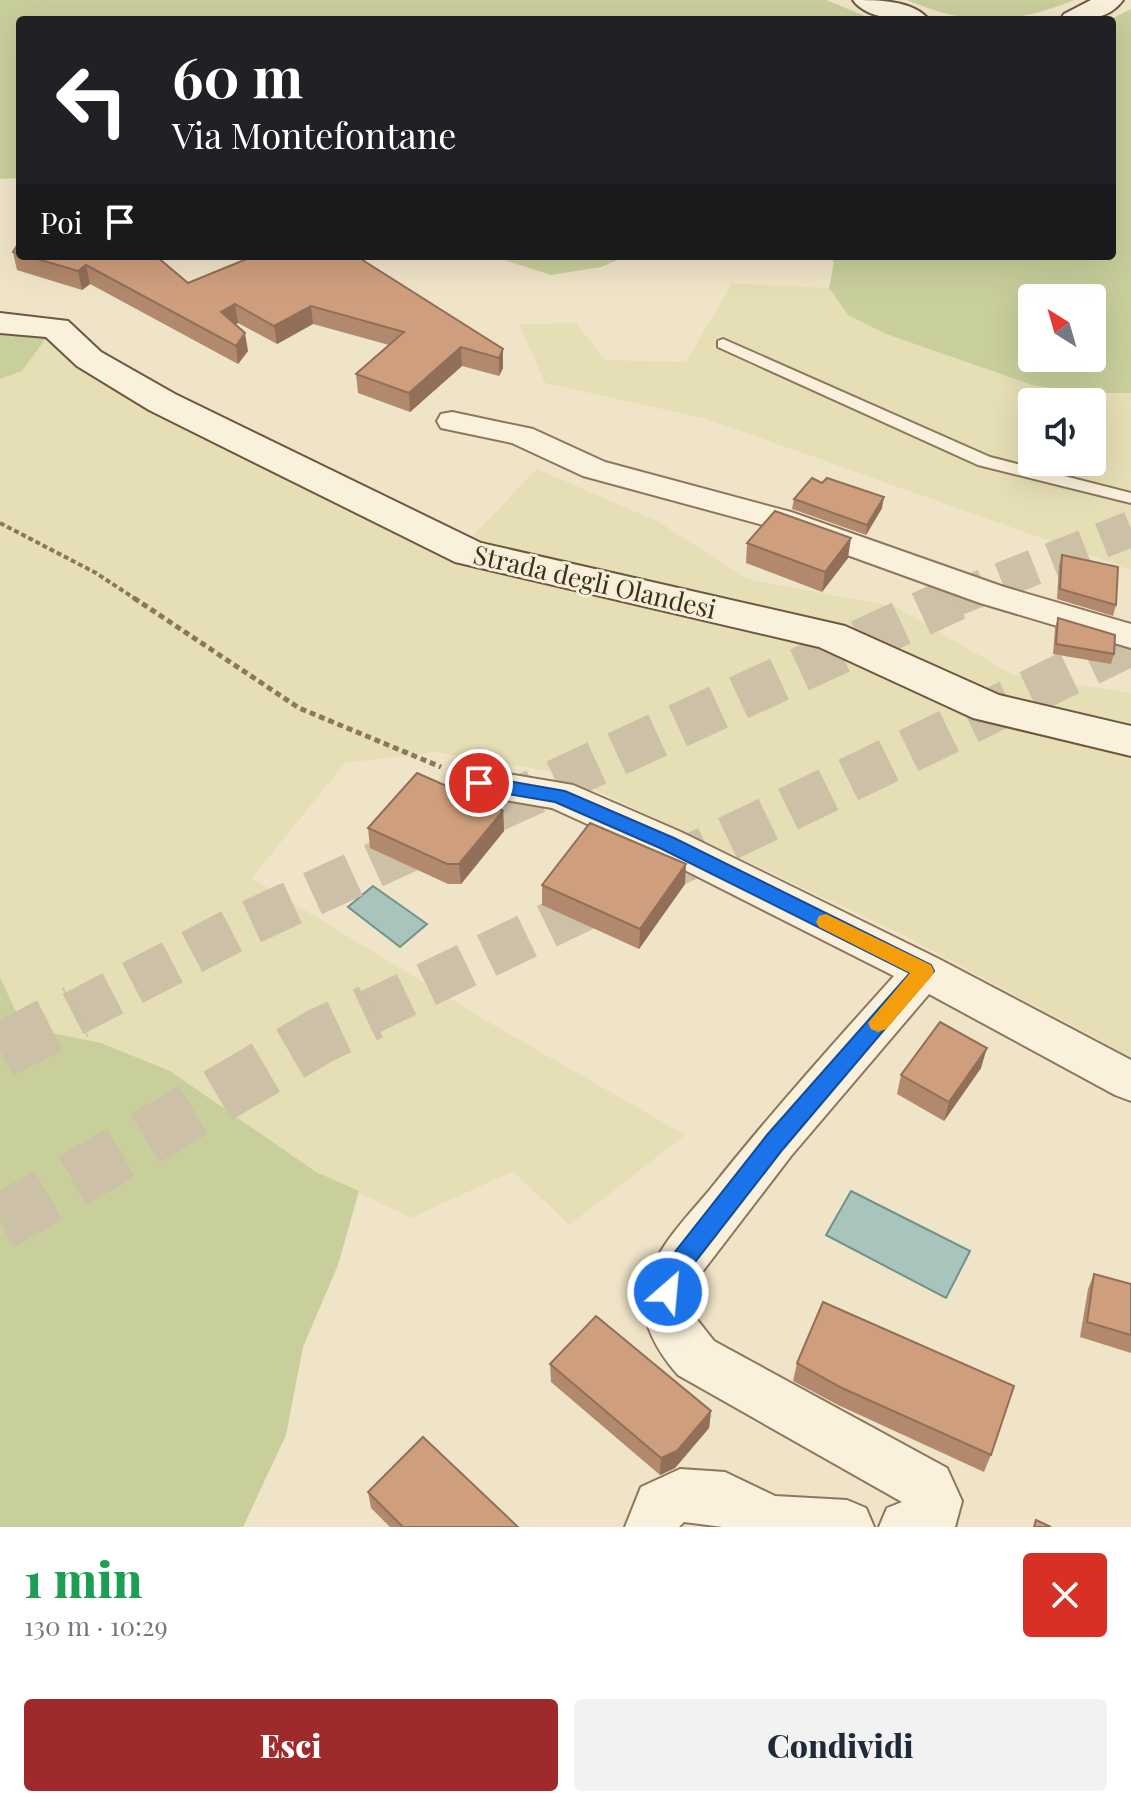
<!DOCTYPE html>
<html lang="it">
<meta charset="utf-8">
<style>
body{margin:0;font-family:"Playfair Display",serif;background:#f2f2f3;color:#1f2937;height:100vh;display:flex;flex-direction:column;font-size:30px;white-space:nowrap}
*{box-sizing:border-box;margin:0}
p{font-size:26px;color:#747a83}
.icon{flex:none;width:44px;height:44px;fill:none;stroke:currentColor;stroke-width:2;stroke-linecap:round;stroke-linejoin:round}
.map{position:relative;height:1527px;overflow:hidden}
.side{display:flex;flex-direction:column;background:#fff;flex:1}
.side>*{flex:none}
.banner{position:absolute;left:16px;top:16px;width:1100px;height:244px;border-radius:8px;box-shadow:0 8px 32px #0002;background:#202124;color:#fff;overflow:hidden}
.needle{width:52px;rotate:323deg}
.controls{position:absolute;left:1018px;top:284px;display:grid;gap:16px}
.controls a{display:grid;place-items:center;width:88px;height:88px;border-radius:8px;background:#fff;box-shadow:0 8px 32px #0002;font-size:40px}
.pin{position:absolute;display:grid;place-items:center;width:68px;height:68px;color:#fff;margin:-34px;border:4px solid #fff;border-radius:50%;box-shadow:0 2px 8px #0007}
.me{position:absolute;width:88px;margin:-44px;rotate:27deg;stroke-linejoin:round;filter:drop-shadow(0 0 6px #0008)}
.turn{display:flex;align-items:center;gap:28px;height:168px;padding:0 24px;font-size:36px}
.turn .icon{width:104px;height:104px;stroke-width:2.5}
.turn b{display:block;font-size:56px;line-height:68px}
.then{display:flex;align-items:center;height:76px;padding:0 24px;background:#0003;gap:16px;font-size:30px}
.round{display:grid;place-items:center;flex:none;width:84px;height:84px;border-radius:8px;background:#f2f2f3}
.overview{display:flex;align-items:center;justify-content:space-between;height:136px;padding:0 24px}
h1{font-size:48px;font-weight:800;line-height:60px;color:#1e9e55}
.primary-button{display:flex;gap:16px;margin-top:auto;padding:16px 24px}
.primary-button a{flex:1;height:92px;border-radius:8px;background:#9e2a2b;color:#fff;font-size:32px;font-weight:800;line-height:92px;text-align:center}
.primary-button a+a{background:#f2f2f3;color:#1f2937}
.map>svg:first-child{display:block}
.farmland{fill:#e6deb5;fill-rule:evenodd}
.green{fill:#c9cf9b;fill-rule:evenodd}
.water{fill:#a9c4bc;stroke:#6f938a;stroke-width:2}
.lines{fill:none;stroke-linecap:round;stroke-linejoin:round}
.motorway-tunnel-far2{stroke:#ccc0a6;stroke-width:36;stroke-dasharray:36 18;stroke-linecap:butt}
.motorway-tunnel-far1{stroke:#ccc0a6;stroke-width:45;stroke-dasharray:45 22;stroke-linecap:butt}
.motorway-tunnel{stroke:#ccc0a6;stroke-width:56;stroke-dasharray:56 28;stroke-linecap:butt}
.service-casing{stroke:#8d765c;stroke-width:4}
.minor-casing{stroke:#8d765c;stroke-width:4}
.secondary-casing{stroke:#6f573f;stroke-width:4}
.path-far1{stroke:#8d765c;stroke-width:4;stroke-dasharray:5 3;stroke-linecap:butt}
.path{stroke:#8d765c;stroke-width:5;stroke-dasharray:6 4;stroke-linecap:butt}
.service{fill:#faf1dc;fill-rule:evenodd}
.minor{fill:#faf1dc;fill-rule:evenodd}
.secondary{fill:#faf1dc;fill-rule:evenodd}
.wall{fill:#b2896c}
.shaded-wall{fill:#916f58}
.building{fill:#cf9f7d;stroke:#916f58;stroke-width:2}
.route{fill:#1a73e8;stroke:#114b97;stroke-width:2}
.slow{fill:#f59e0b}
.labels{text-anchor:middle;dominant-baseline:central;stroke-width:6;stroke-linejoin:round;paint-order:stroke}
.street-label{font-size:26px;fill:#3d2e20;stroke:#f7eed8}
</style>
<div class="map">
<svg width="1131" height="1527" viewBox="0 0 1131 1527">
<rect width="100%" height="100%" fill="#f0e4c8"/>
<g class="farmland">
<path d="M732 284 829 288 848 315 886 334 1032 385 1085 393H1131V570L707 419 545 383 519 324 576 323 605 360 686 362ZM1032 402H1092V462H1032Z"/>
<path d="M49 334 451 558 537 469 657 521 747 579 896 607 1013 675 1131 693V1057L901 934 559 773 435 752 345 763 252 878 492 1024 685 1135 569 1225 513 1171 411 1218 316 1172 170 1071 101 1043 23 1027 0 977V379L22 371Z"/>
</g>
<g class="green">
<path d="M0 0H826L875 20H20V178L0 179Z"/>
<path d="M907 0H1075C1012 24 970 27 907 0Z"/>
<path d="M1131 9V393H1085L1032 385 886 334 848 315 829 288 834 262 829 256H1112V20H1109ZM1032 298H1092V358H1032Z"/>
<path d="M492 256H627L601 267 551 275Z"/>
<path d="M0 331 49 334 22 371 0 379Z"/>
<path d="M0 977 23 1027 101 1043 170 1071 316 1172 359 1191 338 1265 303 1347 286 1435 243 1527H0Z"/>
</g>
<g class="water">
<path d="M373 886 427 924 400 947 348 907Z"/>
<path d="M851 1191 970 1251 946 1298 826 1235Z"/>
</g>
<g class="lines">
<path class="motorway-tunnel-far2" d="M951 600 1131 529"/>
<g class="motorway-tunnel-far1">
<path d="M73 1014 240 927 956 598"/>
<path d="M366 1014 1131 643"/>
</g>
<g class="motorway-tunnel">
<path d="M0 1051 76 1012"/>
<path d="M0 1223 320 1036 371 1012"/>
</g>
<defs>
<path id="service" d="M723 339 990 457 1131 493V503L978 465 718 347V341Z"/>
<g id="minor">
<path d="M452 412 533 429 605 462 791 512 1004 587 1131 624V648L980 603 767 526 583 476 512 443 441 428 437 421 441 414Z"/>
<path d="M479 769 573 785 681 832 939 959 1131 1060V1101L1115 1095 929 994 791 1156 696 1280 695 1317 714 1341 947 1468 962 1501 955 1527H879L887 1508 902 1502 678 1375C659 1353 640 1324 645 1293 651 1251 686 1219 712 1187 770 1114 832 1045 894 976L653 854 552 808 465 793 460 783 465 773Z"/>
<path d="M680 1469 725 1472 775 1496 847 1500 866 1508 874 1527H723L684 1522 679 1527H625L641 1487Z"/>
</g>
<g id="secondary">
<path d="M853 0C876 0 914 0 929 20 906 20 868 21 853 0Z"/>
<path d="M1091 0H1123C1108 21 1083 20 1060 20L1064 14Z"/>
<path d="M0 313 68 321 101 352 175 394 481 543 845 626 999 695 1131 726V756L973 718 819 647 455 562 149 410 77 366 46 337 0 333Z"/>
</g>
</defs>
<use href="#service" class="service-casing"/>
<use href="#minor" class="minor-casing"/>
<use href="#secondary" class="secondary-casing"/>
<path class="path-far1" d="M0 523 96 573 137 600"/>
<path class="path" d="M134 598 299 708 441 767"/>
<use href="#service" class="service"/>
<use href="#minor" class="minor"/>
<use href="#secondary" class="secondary"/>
</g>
<g class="wall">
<path d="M20 241V256H156L188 283 254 256 503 349V368L499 376 462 366 410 412 358 393 356 374 389 345 313 324 277 344 238 323 235 324 248 351 238 364 90 284 82 290 17 270 13 252Z"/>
<path d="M822 483 882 508 866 535 792 509 794 499Z"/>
<path d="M747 543 848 558 822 592 746 563Z"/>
<path d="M1062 555 1116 605 1113 616 1057 599 1059 565Z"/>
<path d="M1058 618 1114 654 1111 664 1053 654 1055 628Z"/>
<path d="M503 811 504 831 461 884H448L370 848 368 828Z"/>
<path d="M685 884 639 949 542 905V885Z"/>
<path d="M981 1068 944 1121 897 1094 901 1075Z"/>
<path d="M1094 1274 1131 1284V1353L1080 1337 1088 1289Z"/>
<path d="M797 1363 991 1455 984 1472 838 1405 793 1381Z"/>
<path d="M550 1364 711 1411 709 1428 675 1468 660 1475 551 1382Z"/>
<path d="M368 1492 518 1527H390L371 1508Z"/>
</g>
<g class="shaded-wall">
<path d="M86 265 90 284 82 290 78 271Z"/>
<path d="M235 304 238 323 224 330 221 312Z"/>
<path d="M311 306 313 324 277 344 274 326Z"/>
<path d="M245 333 248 351 238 364 236 346Z"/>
<path d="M461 347 462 366 410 412 409 393Z"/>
<path d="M503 349V368L499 376V358Z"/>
<path d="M884 497 882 508 866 535 867 525Z"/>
<path d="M851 538 848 558 822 592 825 572Z"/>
<path d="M503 811 504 831 461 884 459 864Z"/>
<path d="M686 864 685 884 639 949 640 929Z"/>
<path d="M987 1048 981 1068 944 1121 949 1102Z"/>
<path d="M711 1411 709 1428 675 1468 660 1475 661 1458Z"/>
</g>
<g class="building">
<path d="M20 241V254L13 252Z"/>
<path d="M27 256H156L188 283 254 256H356L503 349 499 358 461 347 409 393 356 374 404 332 311 306 274 326 235 304 221 312 245 333 236 346 86 265 78 271Z"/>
<path d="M812 478 822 483 827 478 884 497 867 525 794 499Z"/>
<path d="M775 511 851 538 825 572 747 543Z"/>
<path d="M1062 555 1118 567 1116 605 1060 589Z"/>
<path d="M1058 618 1115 635 1114 654 1056 644Z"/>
<path d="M417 773 503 811 459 864H447L368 828Z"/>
<path d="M590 823 686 864 640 929 542 885Z"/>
<path d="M940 1022 987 1048 949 1102 901 1075Z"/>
<path d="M1094 1274 1131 1284V1335L1087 1322Z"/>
<path d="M823 1302 1014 1386 991 1455 842 1388 797 1363Z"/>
<path d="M596 1316 711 1411 677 1451 661 1458 550 1364Z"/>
<path d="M423 1437 518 1527H403L368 1492Z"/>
<path d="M1036 1520 1051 1527H1034Z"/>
</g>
<path class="route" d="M479 776 565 791 674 838 931 965 934 971 783 1149 685 1275 676 1299 668 1302 660 1299 656 1292 667 1262 767 1135 910 973 660 848 555 802 472 788 470 783Z"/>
<path class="slow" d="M826 914 931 965 934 971 931 977 886 1029 878 1032 871 1029 868 1023 910 973 819 927 816 922 819 916Z"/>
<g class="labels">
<g class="street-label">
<text transform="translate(595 581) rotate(13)">Strada degli Olandesi</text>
</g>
</g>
</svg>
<div class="controls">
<a><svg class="needle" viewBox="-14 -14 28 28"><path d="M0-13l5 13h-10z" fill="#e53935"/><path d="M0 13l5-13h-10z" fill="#747a83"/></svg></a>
<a><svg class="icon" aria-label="sound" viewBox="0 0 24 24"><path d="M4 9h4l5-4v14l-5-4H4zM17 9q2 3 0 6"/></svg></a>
</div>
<div class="pin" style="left:479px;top:783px;background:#d93025"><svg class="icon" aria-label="arrive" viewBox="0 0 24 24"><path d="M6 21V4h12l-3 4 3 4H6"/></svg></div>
<svg class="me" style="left:668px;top:1292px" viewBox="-20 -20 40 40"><circle r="17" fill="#1a73e8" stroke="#fff" stroke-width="3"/><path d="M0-11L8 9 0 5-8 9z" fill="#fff"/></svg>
<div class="banner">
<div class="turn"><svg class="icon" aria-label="left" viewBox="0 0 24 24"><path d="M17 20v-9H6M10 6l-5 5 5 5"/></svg><div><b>60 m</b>Via Montefontane</div></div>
<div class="then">Poi<svg class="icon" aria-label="arrive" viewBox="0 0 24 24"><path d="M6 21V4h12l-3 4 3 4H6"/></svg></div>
</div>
</div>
<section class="side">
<div class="overview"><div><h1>1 min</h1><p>130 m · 10:29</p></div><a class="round" style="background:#d93025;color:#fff"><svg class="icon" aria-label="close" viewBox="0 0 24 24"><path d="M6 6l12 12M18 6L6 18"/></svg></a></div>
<div class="primary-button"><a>Esci</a><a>Condividi</a></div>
</section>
